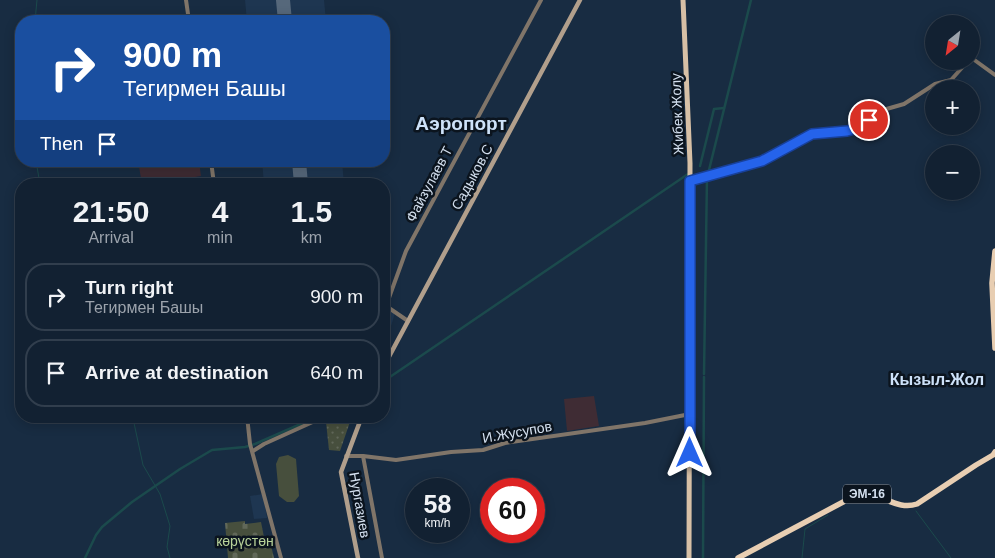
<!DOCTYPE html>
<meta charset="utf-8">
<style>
body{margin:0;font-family:Helvetica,sans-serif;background:#1f2e3e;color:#f1f3f6;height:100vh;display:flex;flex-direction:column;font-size:19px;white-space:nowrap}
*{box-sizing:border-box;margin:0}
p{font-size:16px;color:#9ca3ac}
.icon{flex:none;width:28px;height:28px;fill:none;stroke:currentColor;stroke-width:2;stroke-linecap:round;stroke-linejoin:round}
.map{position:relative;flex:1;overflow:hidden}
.details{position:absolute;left:15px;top:178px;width:375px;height:245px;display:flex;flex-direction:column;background:#122132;border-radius:20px;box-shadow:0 2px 12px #0003,0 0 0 1px #313e4d}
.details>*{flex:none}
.guide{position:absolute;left:15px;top:15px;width:375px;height:152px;border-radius:20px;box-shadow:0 2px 12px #0003,0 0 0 1px #313e4d;background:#1a4fa0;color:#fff;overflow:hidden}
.needle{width:32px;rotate:210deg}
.fabs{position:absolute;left:925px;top:15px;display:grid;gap:10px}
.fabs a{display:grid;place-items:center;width:55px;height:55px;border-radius:50%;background:#122132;box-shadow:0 2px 12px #0003,0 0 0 1px #313e4d;font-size:25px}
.speed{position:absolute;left:405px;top:478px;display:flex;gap:10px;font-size:25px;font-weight:700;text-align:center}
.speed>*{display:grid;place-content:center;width:65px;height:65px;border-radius:50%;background:#122132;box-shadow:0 2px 12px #0003,0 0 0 1px #313e4d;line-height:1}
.speed small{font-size:12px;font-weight:400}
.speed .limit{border:8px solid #d22;background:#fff;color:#111}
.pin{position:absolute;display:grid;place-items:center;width:42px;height:42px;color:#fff;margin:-21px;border:2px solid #fff;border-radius:50%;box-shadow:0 1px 5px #0007}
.me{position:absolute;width:55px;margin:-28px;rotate:0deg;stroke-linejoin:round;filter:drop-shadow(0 0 4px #0008)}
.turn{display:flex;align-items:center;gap:18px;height:105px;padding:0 25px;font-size:22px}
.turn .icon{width:65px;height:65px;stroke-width:2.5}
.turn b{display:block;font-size:35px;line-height:42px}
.then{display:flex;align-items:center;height:48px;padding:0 25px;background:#0003;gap:10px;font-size:19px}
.eta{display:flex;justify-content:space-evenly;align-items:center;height:85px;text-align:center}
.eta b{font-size:30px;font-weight:700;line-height:35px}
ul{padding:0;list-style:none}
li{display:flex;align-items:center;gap:15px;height:68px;margin:0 10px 8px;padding:0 15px;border:2px solid #313e4d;border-radius:20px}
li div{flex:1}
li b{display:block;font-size:19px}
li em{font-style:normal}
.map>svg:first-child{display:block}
.built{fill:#1e3651}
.education{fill:#3f2c34}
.grass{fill:url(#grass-dots)}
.cemetery{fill:url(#cemetery-stones)}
.pitch{fill:#474f3d}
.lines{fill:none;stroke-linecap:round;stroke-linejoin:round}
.stream{stroke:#1b4a4c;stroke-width:1}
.canal{stroke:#1b4a4c;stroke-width:2.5}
.runway{stroke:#56687b;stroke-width:14}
.tertiary{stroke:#807569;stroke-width:4}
.secondary{stroke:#b19f8c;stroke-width:4.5}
.primary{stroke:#d7c0a6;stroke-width:5}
.trunk{stroke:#e8ceb2;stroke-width:5.5}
.route-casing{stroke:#184099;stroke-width:12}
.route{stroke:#2563eb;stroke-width:9}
.labels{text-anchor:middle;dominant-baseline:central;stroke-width:5;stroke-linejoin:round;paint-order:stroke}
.shield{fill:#0b141e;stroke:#98a3b0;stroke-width:1}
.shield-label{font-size:12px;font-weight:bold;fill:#d4e0ef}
.street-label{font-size:14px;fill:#d4e0ef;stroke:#0b141e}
.park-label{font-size:14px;fill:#b8d299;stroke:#0b141e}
.quarter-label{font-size:16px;font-weight:bold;fill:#cee2f9;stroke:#0b141e}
.district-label{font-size:19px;font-weight:bold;fill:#cee2f9;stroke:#0b141e}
</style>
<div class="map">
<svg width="995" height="558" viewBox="0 0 995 558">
<defs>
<pattern id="grass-dots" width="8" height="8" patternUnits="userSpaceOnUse" patternTransform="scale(1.25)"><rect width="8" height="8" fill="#474f3d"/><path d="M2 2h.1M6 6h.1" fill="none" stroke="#616859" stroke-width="1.8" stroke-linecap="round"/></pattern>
<pattern id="cemetery-stones" width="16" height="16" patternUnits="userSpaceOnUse" patternTransform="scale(1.25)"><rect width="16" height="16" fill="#474f3d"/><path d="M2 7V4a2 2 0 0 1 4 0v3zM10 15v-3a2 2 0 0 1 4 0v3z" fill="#616859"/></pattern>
</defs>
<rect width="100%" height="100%" fill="#182c42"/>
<g class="built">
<path d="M245 0H324L326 21H247Z"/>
<path d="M262 161H342L344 184H264Z"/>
<path d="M384 306 395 313 384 349Z"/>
<path d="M263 494 267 518 254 519 250 496Z"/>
</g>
<g class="education">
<path d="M138 161H199L201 176 154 184H142Z"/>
<path d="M594 396 599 426 567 431 564 399Z"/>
</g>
<path class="grass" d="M340 416H352L340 451 329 450 326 422Z"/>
<path class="cemetery" d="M245 521V524L261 522 265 542 270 541 274 558H228L225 523Z"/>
<path class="pitch" d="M288 455 296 459 299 496 294 502H287L279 496 276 464 279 457Z"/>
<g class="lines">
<g class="stream">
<path d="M35 21 37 0"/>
<path d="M36 161 40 184"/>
<path d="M130 416 134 423 143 465 160 494 170 526 167 547 170 558"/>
<path d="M916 511 951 558"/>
<path d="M802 558 805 529 828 515"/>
</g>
<g class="canal">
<path d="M700 166 714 109 724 108"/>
<path d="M708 174 751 0"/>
<path d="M704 374 707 177"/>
<path d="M384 381 688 174"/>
<path d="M85 558 96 535 102 527 132 502 180 469 212 450 245 447 255 444 319 416"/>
<path d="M703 558 704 377"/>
</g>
<g class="runway">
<path d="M283 0 285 21"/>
<path d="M299 161 301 184"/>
</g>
<g class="tertiary">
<path d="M186 0 189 21"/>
<path d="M971 60 973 59 995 75"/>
<path d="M211 161 214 184"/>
<path d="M690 181 762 161 812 134 851 130 855 125 866 122 875 114 883 110 904 104 935 84 951 80 968 61"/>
<path d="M408 321 386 306 406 251 541 0"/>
<path d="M247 416 250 444 281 558"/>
<path d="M253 451 264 444 326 416"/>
<path d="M346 456H363L396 460 451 452 483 450 505 443 645 423 690 414"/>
<path d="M363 456 382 558"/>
</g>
<g class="secondary">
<path d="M384 366 580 0"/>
<path d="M358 558 341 472 362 416"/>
</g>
<path class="primary" d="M683 0 690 163 689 558"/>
<g class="trunk">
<path d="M995 251 992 283 995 348"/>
<path d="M738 558 860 493C865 493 871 494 876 496 891 501 902 509 917 504L976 465 993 455 995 452"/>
</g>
</g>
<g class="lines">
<defs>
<path id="route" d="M690 453V181L762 161 812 134 847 131 851 130 855 125 866 122 869 120"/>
</defs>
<use href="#route" class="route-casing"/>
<use href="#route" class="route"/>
</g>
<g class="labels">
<rect class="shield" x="843" y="484.5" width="48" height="19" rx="4"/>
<g class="shield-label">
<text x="867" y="494">ЭМ-16</text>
</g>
<g class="street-label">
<text transform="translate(677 114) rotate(-92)">Жибек Жолу</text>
<text transform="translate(472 177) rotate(-62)">Садыков.С</text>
<text transform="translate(429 184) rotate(-62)">Файзулаев Т</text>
<text transform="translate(517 432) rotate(-10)">И.Жусупов</text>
<text transform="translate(360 505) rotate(80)">Нургазиев</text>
</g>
<g class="park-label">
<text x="245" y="541">көрүстөн</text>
</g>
<g class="quarter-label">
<text x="937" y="379">Кызыл-Жол</text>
</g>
<g class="district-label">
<text x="461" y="123">Аэропорт</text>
</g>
</g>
</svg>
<div class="fabs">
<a><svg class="needle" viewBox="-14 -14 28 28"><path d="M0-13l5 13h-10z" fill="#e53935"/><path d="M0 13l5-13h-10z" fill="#9ca3ac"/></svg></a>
<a>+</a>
<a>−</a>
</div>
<div class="speed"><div>58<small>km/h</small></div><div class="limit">60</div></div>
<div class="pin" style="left:869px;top:120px;background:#d93025"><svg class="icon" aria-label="arrive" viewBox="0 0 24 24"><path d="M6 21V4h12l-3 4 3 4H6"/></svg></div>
<svg class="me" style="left:690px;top:453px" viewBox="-20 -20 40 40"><path d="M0-17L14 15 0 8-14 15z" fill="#2563eb" stroke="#fff" stroke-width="4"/></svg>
<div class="guide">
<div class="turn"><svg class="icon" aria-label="right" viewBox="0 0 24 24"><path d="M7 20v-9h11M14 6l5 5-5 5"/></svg><div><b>900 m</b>Тегирмен Башы</div></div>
<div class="then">Then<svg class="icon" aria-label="arrive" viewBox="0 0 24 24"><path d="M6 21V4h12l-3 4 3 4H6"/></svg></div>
</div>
<section class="details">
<div class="eta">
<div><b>21:50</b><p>Arrival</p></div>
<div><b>4</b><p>min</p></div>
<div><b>1.5</b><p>km</p></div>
</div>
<ul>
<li><svg class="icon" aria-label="right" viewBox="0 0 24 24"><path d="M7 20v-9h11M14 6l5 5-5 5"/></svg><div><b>Turn right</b><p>Тегирмен Башы</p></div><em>900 m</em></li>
<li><svg class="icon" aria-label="arrive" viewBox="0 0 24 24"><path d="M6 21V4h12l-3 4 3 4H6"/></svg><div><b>Arrive at destination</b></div><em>640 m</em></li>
</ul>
</section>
</div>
